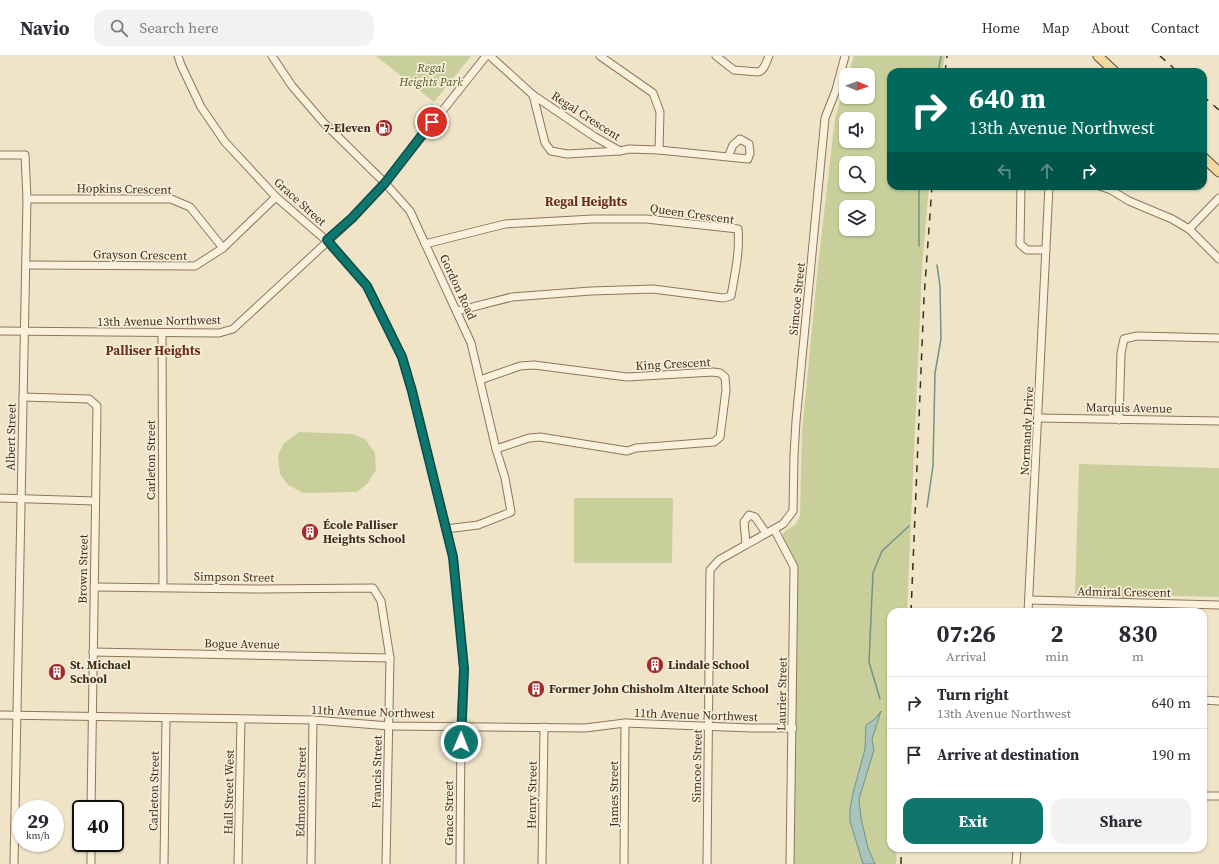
<!DOCTYPE html>
<meta charset="utf-8">
<style>
body{margin:0;font-family:"Source Serif 4",serif;background:#f2f2f3;color:#2b2b33;height:100vh;display:flex;flex-direction:column;font-size:15px;white-space:nowrap}
*{box-sizing:border-box;margin:0}
p{font-size:13px;color:#7c7c81}
.icon{flex:none;width:22px;height:22px;fill:none;stroke:currentColor;stroke-width:2;stroke-linecap:round;stroke-linejoin:round}
.map{position:relative;flex:1;overflow:hidden}
.details{position:absolute;left:887px;top:552px;width:320px;height:244px;display:flex;flex-direction:column;background:#fff;border-radius:12px;box-shadow:0 1px 3px #0004}
.details>*{flex:none}
.banner{position:absolute;left:887px;top:12px;width:320px;height:122px;border-radius:12px;box-shadow:0 1px 3px #0004;background:#00695c;color:#fff;overflow:hidden}
.needle{width:26px;rotate:91deg}
.controls{position:absolute;left:839px;top:12px;display:grid;gap:8px}
.controls a{display:grid;place-items:center;width:36px;height:36px;border-radius:8px;background:#fff;box-shadow:0 1px 3px #0004;font-size:20px}
.speed{position:absolute;left:12px;top:744px;display:flex;gap:8px;font-size:20px;font-weight:700;text-align:center}
.speed>*{display:grid;place-content:center;width:52px;height:52px;border-radius:50%;background:#fff;box-shadow:0 1px 3px #0004;line-height:1}
.speed small{font-size:10px;font-weight:400}
.speed .limit{border:2px solid #111;border-radius:6px;background:#fff;color:#111}
.pin{position:absolute;display:grid;place-items:center;width:34px;height:34px;color:#fff;margin:-17px;border:2px solid #fff;border-radius:50%;box-shadow:0 1px 4px #0007}
.me{position:absolute;width:44px;margin:-22px;rotate:1deg;stroke-linejoin:round;filter:drop-shadow(0 0 3px #0008)}
.turn{display:flex;align-items:center;gap:14px;height:84px;padding:0 16px;font-size:18px}
.turn .icon{width:52px;height:52px;stroke-width:2.5}
.turn b{display:block;font-size:28px;line-height:34px}
.lanes{display:flex;align-items:center;height:38px;padding:0 16px;background:#0003;justify-content:center;gap:20px;direction:ltr}
.lanes .off{opacity:.35}
.eta{display:flex;justify-content:space-evenly;align-items:center;height:68px;text-align:center}
.eta b{font-size:24px;font-weight:700;line-height:28px}
.cta{display:flex;gap:8px;margin-top:auto;padding:8px 16px}
.cta a{flex:1;height:46px;border-radius:12px;background:#0f766e;color:#fff;font-size:16px;font-weight:700;line-height:46px;text-align:center}
.cta a+a{background:#f2f2f3;color:#2b2b33}
ul{padding:0;list-style:none}
li{display:flex;align-items:center;gap:12px;height:52px;padding:0 16px;border-top:1px solid #e1e1e2}
li div{flex:1}
li b{display:block;font-size:15px}
li em{font-style:normal}
header{display:flex;align-items:center;gap:24px;box-sizing:border-box;height:56px;padding:0 20px;background:#fff;border-bottom:1px solid #e1e1e2}
header strong{font-size:19px}
nav{display:flex;gap:22px;margin-inline-start:auto;font-size:14px}
.search{width:280px;height:36px;background:#f2f2f3;display:flex;align-items:center;gap:10px;box-sizing:border-box;padding:0 14px;border-radius:12px;color:#7c7c81;font-size:15px}
.map>svg:first-child{display:block}
.green{fill:#c9cf9b;fill-rule:evenodd}
.water{fill:#a9c4bc;stroke:#6f938a}
.lines{fill:none;stroke-linecap:round;stroke-linejoin:round}
.stream{stroke:#6f938a;stroke-width:1.5}
.minor-casing{stroke:#8d765c;stroke-width:9}
.major-casing{stroke:#5b4430;stroke-width:11}
.minor{stroke:#faf1dc;stroke-width:7}
.major{stroke:#f3d9a0;stroke-width:9}
.rail{stroke:#3d2e20;stroke-width:1.5;stroke-dasharray:7 7;stroke-linecap:butt}
.route-casing{stroke:#0a4d48;stroke-width:10}
.route{stroke:#0f766e;stroke-width:7}
.labels{text-anchor:middle;dominant-baseline:central;stroke-width:3.5;stroke-linejoin:round;paint-order:stroke}
.park-label{font-size:12px;font-style:italic;fill:#4d5a26;stroke:#f7eed8}
.street-label{font-size:12px;fill:#3d2e20;stroke:#f7eed8}
.poi-label{font-size:12px;font-weight:bold;fill:#3d2e20;stroke:#f7eed8;text-anchor:start}
.neighbourhood-label{font-size:13px;font-weight:bold;fill:#6b2e1e;stroke:#f7eed8}
</style>
<header>
<strong>Navio</strong>
<div class="search"><svg class="icon" aria-label="search" viewBox="0 0 24 24"><circle cx="10" cy="10" r="6"/><path d="M15 15l6 6"/></svg>Search here</div>
<nav><a>Home</a><a>Map</a><a>About</a><a>Contact</a></nav>
</header>
<div class="map">
<svg width="1219" height="808" viewBox="0 0 1219 808">
<rect width="100%" height="100%" fill="#f0e4c8"/>
<g class="green">
<path d="M376 0H471L434 46Z"/>
<path d="M854 0H945L942 16H891V130H929L922 212 907 556H891V792H897L896 808H793L798 537 797 512 794 503 783 482V478L785 475 795 469 800 460 802 376 818 210 835 62 846 25V41H868V19H848ZM846 63H868V85H846ZM846 107H868V129H846ZM846 151H868V173H846Z"/>
<path d="M299 376 352 378 365 383 375 397 376 414 368 427 357 436 303 437 288 429 280 418 278 400 283 388Z"/>
<path d="M1079 408 1219 412V541L1131 539V545H1113V540L1075 539Z"/>
<path d="M574 442H673L672 507H574Z"/>
</g>
<path class="water" d="M881 655 872 683 874 694 859 743 861 762 868 792 875 808H863L850 765V753L853 737 865 693 866 669 875 663Z"/>
<g class="lines">
<g class="stream">
<path d="M938 16 941 0"/>
<path d="M919 130V190"/>
<path d="M927 451 933 410 935 317 941 283 940 230 937 209"/>
<path d="M880 643 869 606 873 517 882 495 909 470"/>
</g>
<defs>
<g id="minor">
<path d="M178 0 181 9 201 51 225 86 276 141 327 185 367 230 402 301 412 335 453 501 460 568 464 613 461 670 460 808"/>
<path d="M272 0 292 30 323 66 385 127 410 155 471 287 496 393 505 422 511 456 478 469 446 473"/>
<path d="M490 0 533 39 595 81 620 95 629 93 659 94 660 56 653 37 600 0"/>
<path d="M716 0 734 14 758 16C765 14 766 6 769 0"/>
<path d="M533 39 545 87 551 95 567 98 619 95"/>
<path d="M659 94 728 101 733 89 740 83 749 88 750 97 748 103 728 101"/>
<path d="M0 99H25L27 143 14 808"/>
<path d="M1021 130 1020 188 1027 194H1046"/>
<path d="M1100 130 1111 134 1129 145 1172 163 1189 173 1219 203"/>
<path d="M27 143H171L190 151 223 192"/>
<path d="M1189 173 1219 142"/>
<path d="M425 188 505 168 593 163H646L738 173C740 196 735 217 731 240L723 242 653 233 591 235 512 241 457 255"/>
<path d="M26 209 195 210 223 192 276 141"/>
<path d="M0 275 219 277 233 273 353 162 385 127 486 0"/>
<path d="M162 277 163 531"/>
<path d="M480 324 520 310 534 309 627 321 713 316 720 317 725 321 726 334 720 381 714 386 636 392 627 395 540 381 529 382 496 393"/>
<path d="M23 341 89 343 97 350 91 753"/>
<path d="M1038 362 1219 365"/>
<path d="M1119 364 1121 297 1124 283 1137 280 1219 282"/>
<path d="M0 442 95 445"/>
<path d="M774 473 794 511 790 808"/>
<path d="M746 488 744 466 749 459 755 461 766 477"/>
<path d="M94 531 259 533 373 532 381 545 390 602 386 808"/>
<path d="M1029 544 1219 549"/>
<path d="M1028 556 1049 130"/>
<path d="M93 596 390 602"/>
<path d="M1203 644 1219 645"/>
<path d="M0 659 313 664 390 670 585 672 625 667 751 672H793"/>
<path d="M1203 740H1219"/>
<path d="M91 808V787"/>
<path d="M164 808 166 663"/>
<path d="M238 808 241 664"/>
<path d="M311 808 313 664"/>
<path d="M542 808 544 671"/>
<path d="M624 808 625 667"/>
<path d="M707 808 710 514 719 504 783 468 793 455 794 399 796 365 825 62 836 34 845 0"/>
<path d="M1016 808 1017 792"/>
</g>
<g id="major">
<path d="M1098 0 1115 16"/>
<path d="M1203 101 1219 116"/>
</g>
</defs>
<use href="#minor" class="minor-casing"/>
<use href="#major" class="major-casing"/>
<use href="#minor" class="minor"/>
<use href="#major" class="major"/>
<g class="rail">
<path d="M1160 0 1178 16"/>
<path d="M945 16 947 0"/>
<path d="M1203 40 1219 54"/>
<path d="M911 556 924 242 932 130"/>
<path d="M901 808V792"/>
</g>
</g>
<g class="lines">
<defs>
<path id="route" d="M432 66 385 127 352 162 327 184 367 230 402 301 412 335 453 501 464 613 461 686"/>
</defs>
<use href="#route" class="route-casing"/>
<use href="#route" class="route"/>
</g>
<defs>
<symbol id="fuel-disc" viewBox="-11 -11 22 22"><circle r="9.5" fill="#9e2a2b" stroke="#f7eed8"/><path d="M-5.5-6h7V0h2V4h1.3V-2.5L3-4.5l.8-.8L6-3V5H2.5V1h-1V6h-7ZM-4.2-4.7v3.2H.2V-4.7Z" fill="#fff"/></symbol>
<symbol id="building-disc" viewBox="-11 -11 22 22"><circle r="9.5" fill="#9e2a2b" stroke="#f7eed8"/><path d="M-4-6H4V6H1V3H-1V6H-4ZM-2.5-4.3h1.7v1.8h-1.7ZM.8-4.3h1.7v1.8H.8ZM-2.5-1h1.7V.8h-1.7ZM.8-1h1.7V.8H.8Z" fill="#fff"/></symbol>
</defs>
<g fill-rule="evenodd">
<use href="#fuel-disc" x="374" y="62" width="20" height="20"/>
<use href="#building-disc" x="300" y="466" width="20" height="20"/>
<use href="#building-disc" x="645" y="599" width="20" height="20"/>
<use href="#building-disc" x="47" y="606" width="20" height="20"/>
<use href="#building-disc" x="526" y="623" width="20" height="20"/>
</g>
<g class="labels">
<g class="park-label">
<text x="431" y="12">Regal<tspan x="431" dy="14">Heights Park</tspan></text>
</g>
<g class="street-label">
<text transform="translate(586 60) rotate(33)">Regal Crescent</text>
<text transform="translate(124 133) rotate(1)">Hopkins Crescent</text>
<text transform="translate(300 146) rotate(42)">Grace Street</text>
<text transform="translate(692 158) rotate(8)">Queen Crescent</text>
<text transform="translate(140 199) rotate(1)">Grayson Crescent</text>
<text transform="translate(458 231) rotate(65)">Gordon Road</text>
<text transform="translate(797 243) rotate(-84)">Simcoe Street</text>
<text transform="translate(159 265) rotate(-1)">13th Avenue Northwest</text>
<text transform="translate(673 308) rotate(-3)">King Crescent</text>
<text transform="translate(1129 352) rotate(1)">Marquis Avenue</text>
<text transform="translate(1027 375) rotate(-87)">Normandy Drive</text>
<text transform="translate(11 381) rotate(-89)">Albert Street</text>
<text transform="translate(151 404) rotate(-90)">Carleton Street</text>
<text transform="translate(83 513) rotate(-89)">Brown Street</text>
<text transform="translate(234 521) rotate(1)">Simpson Street</text>
<text transform="translate(1124 536) rotate(1)">Admiral Crescent</text>
<text transform="translate(242 588) rotate(1)">Bogue Avenue</text>
<text transform="translate(782 638) rotate(-89)">Laurier Street</text>
<text transform="translate(373 656) rotate(2)">11th Avenue Northwest</text>
<text transform="translate(696 659) rotate(2)">11th Avenue Northwest</text>
<text transform="translate(697 710) rotate(-89)">Simcoe Street</text>
<text transform="translate(377 716) rotate(-89)">Francis Street</text>
<text transform="translate(154 735) rotate(-89)">Carleton Street</text>
<text transform="translate(229 736) rotate(-89)">Hall Street West</text>
<text transform="translate(301 736) rotate(-89)">Edmonton Street</text>
<text transform="translate(614 738) rotate(-90)">James Street</text>
<text transform="translate(532 739) rotate(-89)">Henry Street</text>
<text transform="translate(449 757) rotate(-90)">Grace Street</text>
</g>
<g class="poi-label">
<text x="371" y="72" text-anchor="end">7-Eleven</text>
<text x="323" y="469">École Palliser<tspan x="323" dy="14">Heights School</tspan></text>
<text x="70" y="609">St. Michael<tspan x="70" dy="14">School</tspan></text>
<text x="668" y="609">Lindale School</text>
<text x="549" y="633">Former John Chisholm Alternate School</text>
</g>
<g class="neighbourhood-label">
<text x="586" y="145">Regal Heights</text>
<text x="153" y="294">Palliser Heights</text>
</g>
</g>
</svg>
<div class="controls">
<a><svg class="needle" viewBox="-14 -14 28 28"><path d="M0-13l5 13h-10z" fill="#e53935"/><path d="M0 13l5-13h-10z" fill="#7c7c81"/></svg></a>
<a><svg class="icon" aria-label="sound" viewBox="0 0 24 24"><path d="M4 9h4l5-4v14l-5-4H4zM17 9q2 3 0 6"/></svg></a>
<a><svg class="icon" aria-label="search" viewBox="0 0 24 24"><circle cx="10" cy="10" r="6"/><path d="M15 15l6 6"/></svg></a>
<a><svg class="icon" aria-label="layers" viewBox="0 0 24 24"><path d="M12 4l9 5-9 5-9-5zM3 14l9 5 9-5"/></svg></a>
</div>
<div class="speed"><div>29<small>km/h</small></div><div class="limit">40</div></div>
<div class="pin" style="left:432px;top:66px;background:#d93025"><svg class="icon" aria-label="arrive" viewBox="0 0 24 24"><path d="M6 21V4h12l-3 4 3 4H6"/></svg></div>
<svg class="me" style="left:461px;top:686px" viewBox="-20 -20 40 40"><circle r="17" fill="#0f766e" stroke="#fff" stroke-width="3"/><path d="M0-11L8 9 0 5-8 9z" fill="#fff"/></svg>
<div class="banner">
<div class="turn"><svg class="icon" aria-label="right" viewBox="0 0 24 24"><path d="M7 20v-9h11M14 6l5 5-5 5"/></svg><div><b>640 m</b>13th Avenue Northwest</div></div>
<div class="lanes"><svg class="icon off" aria-label="left" viewBox="0 0 24 24"><path d="M17 20v-9H6M10 6l-5 5 5 5"/></svg><svg class="icon off" aria-label="ahead" viewBox="0 0 24 24"><path d="M12 20V5M6 11l6-6 6 6"/></svg><svg class="icon" aria-label="right" viewBox="0 0 24 24"><path d="M7 20v-9h11M14 6l5 5-5 5"/></svg></div>
</div>
<section class="details">
<div class="eta">
<div><b>07:26</b><p>Arrival</p></div>
<div><b>2</b><p>min</p></div>
<div><b>830</b><p>m</p></div>
</div>
<ul>
<li><svg class="icon" aria-label="right" viewBox="0 0 24 24"><path d="M7 20v-9h11M14 6l5 5-5 5"/></svg><div><b>Turn right</b><p>13th Avenue Northwest</p></div><em>640 m</em></li>
<li><svg class="icon" aria-label="arrive" viewBox="0 0 24 24"><path d="M6 21V4h12l-3 4 3 4H6"/></svg><div><b>Arrive at destination</b></div><em>190 m</em></li>
</ul>
<div class="cta"><a>Exit</a><a>Share</a></div>
</section>
</div>
